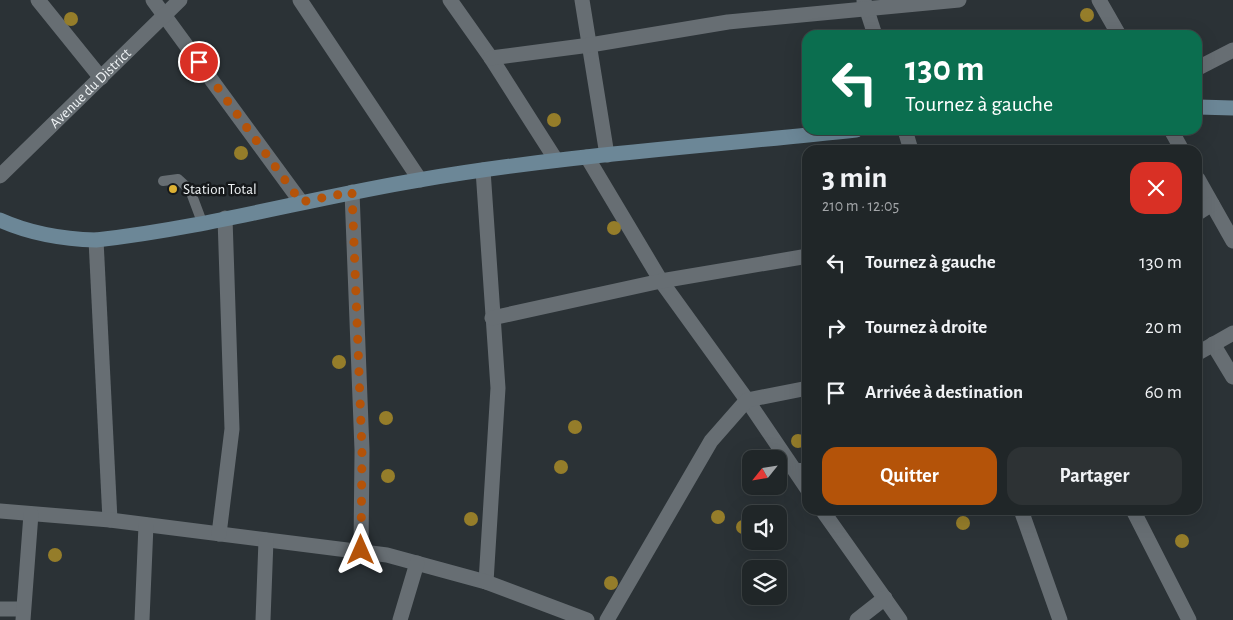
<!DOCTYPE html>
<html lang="fr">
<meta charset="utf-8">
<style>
body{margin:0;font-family:"Alegreya Sans",sans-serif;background:#2d3234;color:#f1f3f6;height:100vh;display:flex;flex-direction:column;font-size:19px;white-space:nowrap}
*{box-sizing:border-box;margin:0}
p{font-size:16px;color:#a2a5a8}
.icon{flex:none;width:28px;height:28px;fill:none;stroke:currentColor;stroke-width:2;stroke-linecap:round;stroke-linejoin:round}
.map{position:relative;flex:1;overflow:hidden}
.details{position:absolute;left:802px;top:145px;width:400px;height:370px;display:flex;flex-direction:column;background:#202628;border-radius:15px;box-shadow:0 5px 20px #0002,0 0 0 1px #3d4345}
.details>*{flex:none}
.hud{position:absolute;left:802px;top:30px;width:400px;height:105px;border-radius:15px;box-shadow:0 5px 20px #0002,0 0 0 1px #3d4345;background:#0b6e4f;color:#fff;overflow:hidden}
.needle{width:32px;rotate:240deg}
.buttons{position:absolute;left:742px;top:450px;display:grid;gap:10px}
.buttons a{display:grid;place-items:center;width:45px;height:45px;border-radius:10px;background:#202628;box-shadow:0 5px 20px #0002,0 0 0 1px #3d4345;font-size:25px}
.pin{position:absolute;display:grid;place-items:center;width:42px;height:42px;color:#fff;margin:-21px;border:2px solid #fff;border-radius:50%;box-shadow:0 1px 5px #0007}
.me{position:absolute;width:55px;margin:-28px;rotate:0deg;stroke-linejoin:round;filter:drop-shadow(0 0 4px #0008)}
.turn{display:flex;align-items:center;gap:18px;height:105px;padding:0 20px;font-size:22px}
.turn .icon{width:65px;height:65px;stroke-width:2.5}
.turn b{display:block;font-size:35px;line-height:42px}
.round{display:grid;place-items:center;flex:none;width:52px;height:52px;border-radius:15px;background:#2d3234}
.head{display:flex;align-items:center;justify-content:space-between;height:85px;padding:0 20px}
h1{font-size:30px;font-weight:700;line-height:38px}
.primary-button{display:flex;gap:10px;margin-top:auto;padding:10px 20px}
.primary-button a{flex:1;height:58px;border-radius:15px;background:#b45309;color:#fff;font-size:20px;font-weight:700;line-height:58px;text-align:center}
.primary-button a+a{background:#2d3234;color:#f1f3f6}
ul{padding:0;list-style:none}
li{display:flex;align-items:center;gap:15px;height:65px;padding:0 20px}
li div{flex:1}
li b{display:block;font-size:19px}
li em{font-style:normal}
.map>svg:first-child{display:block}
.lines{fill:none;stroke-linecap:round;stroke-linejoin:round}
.lane{stroke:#676e73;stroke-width:10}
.street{stroke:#676e73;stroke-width:15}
.secondary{stroke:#6c8797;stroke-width:15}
.tree{fill:#957d2a}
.route{stroke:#b45309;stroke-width:9;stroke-dasharray:0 16.2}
.poi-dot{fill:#ddb133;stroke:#16191b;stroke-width:2}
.labels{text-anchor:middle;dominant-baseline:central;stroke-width:5;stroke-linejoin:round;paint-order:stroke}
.street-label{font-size:15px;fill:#eff3f5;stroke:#16191b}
.poi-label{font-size:15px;fill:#eff3f5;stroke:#16191b;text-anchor:start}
</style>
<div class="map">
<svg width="1233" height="620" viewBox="0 0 1233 620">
<rect width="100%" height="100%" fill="#2b3236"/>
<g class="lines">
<g class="lane">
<path d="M163 181 178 179 190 190 202 222"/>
<path d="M792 468H808"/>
</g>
<g class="street">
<path d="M38 0 101 78"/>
<path d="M153 0 301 202"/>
<path d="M300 0 420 180"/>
<path d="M450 0 491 58 556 160"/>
<path d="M582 0 607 155"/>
<path d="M1099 0 1119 35"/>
<path d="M864 1 875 35"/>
<path d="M491 58 590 45 728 22 959 0"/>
<path d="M1198 68 1233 50"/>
<path d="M905 130 911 150"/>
<path d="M1171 130 1182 150"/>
<path d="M587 157 661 281 747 400 808 490"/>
<path d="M483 170 498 388 486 582"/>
<path id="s1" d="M0 176 180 0"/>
<path d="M1198 179 1233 241"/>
<path d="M352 192 362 450 361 550"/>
<path d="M1198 213 1212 204"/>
<path d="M96 240 110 520"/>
<path d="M492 318 661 281 808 256"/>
<path d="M1213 344 1233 377"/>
<path d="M1198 353 1233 333"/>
<path d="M822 510 900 620"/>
<path d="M1021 510 1060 620"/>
<path d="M1133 510 1189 620"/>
<path d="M0 511 110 520 387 555 486 582 587 620"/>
<path d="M219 534 232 429 225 218"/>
<path d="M0 609H23"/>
<path d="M23 620 31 514"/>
<path d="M142 620 146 525"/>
<path d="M263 620 266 540"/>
<path d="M400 620 417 563"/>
<path d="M607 620 711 441 747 400 808 388"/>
<path d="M857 620 885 598"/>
</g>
<g class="secondary">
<path d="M1198 107 1233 108"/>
<path d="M0 220C31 234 62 239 96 240 205 228 311 198 419 180 563 155 710 146 856 130"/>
</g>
</g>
<g class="tree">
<circle cx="1087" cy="15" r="7"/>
<circle cx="71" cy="19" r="7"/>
<circle cx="554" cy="120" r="7"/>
<circle cx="241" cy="153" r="7"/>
<circle cx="614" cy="228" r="7"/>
<circle cx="339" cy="362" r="7"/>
<circle cx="386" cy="418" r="7"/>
<circle cx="575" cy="427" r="7"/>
<circle cx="798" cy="441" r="7"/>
<circle cx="561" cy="467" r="7"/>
<circle cx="388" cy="476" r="7"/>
<circle cx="718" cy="517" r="7"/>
<circle cx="471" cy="519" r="7"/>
<circle cx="963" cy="523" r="7"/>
<circle cx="743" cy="527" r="7"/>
<circle cx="1182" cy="541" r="7"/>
<circle cx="55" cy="555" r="7"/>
<circle cx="611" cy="583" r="7"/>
</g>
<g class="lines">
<path class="route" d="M199 62 301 202 352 192 362 450 361 550"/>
</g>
<circle class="poi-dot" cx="173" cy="189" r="5"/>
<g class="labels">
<g class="street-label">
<text stroke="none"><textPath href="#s1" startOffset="126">Avenue du District</textPath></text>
</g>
<g class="poi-label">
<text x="183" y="189">Station Total</text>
</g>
</g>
</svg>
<div class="buttons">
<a><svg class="needle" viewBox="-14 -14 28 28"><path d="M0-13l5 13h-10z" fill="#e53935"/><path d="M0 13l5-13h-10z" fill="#a2a5a8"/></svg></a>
<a><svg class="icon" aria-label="sound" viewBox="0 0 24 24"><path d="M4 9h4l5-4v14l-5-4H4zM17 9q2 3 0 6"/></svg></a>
<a><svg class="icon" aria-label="layers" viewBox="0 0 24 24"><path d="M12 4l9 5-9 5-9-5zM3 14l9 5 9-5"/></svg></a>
</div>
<div class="pin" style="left:199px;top:62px;background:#d93025"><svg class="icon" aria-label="arrive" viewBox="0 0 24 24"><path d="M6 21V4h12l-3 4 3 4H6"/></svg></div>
<svg class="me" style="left:361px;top:550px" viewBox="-20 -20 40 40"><path d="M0-17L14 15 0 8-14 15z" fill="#b45309" stroke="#fff" stroke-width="4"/></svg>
<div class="hud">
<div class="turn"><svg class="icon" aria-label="left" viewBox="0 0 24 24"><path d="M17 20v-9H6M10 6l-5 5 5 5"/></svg><div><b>130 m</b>Tournez à gauche</div></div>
</div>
<section class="details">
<div class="head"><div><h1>3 min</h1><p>210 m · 12:05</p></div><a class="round" style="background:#d93025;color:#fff"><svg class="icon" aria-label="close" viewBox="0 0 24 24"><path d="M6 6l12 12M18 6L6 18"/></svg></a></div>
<ul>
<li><svg class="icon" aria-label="left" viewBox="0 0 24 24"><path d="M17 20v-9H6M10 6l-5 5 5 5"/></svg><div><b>Tournez à gauche</b></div><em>130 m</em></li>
<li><svg class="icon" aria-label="right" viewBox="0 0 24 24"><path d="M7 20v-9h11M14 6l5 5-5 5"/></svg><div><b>Tournez à droite</b></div><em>20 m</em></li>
<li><svg class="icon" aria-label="arrive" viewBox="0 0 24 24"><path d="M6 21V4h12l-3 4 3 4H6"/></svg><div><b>Arrivée à destination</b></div><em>60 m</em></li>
</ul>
<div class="primary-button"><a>Quitter</a><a>Partager</a></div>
</section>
</div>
